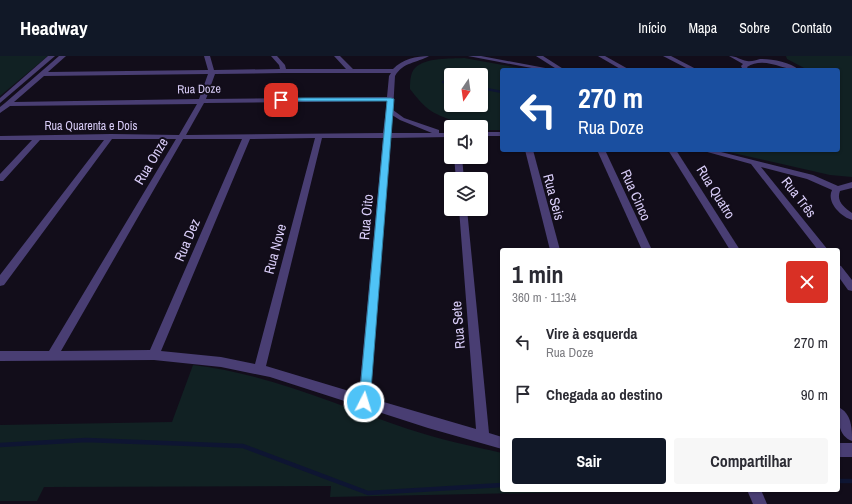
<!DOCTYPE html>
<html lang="pt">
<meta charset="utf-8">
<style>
body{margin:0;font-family:"Archivo Narrow",sans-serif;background:#f7f7f7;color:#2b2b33;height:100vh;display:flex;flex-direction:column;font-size:15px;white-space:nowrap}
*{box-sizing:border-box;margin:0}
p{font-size:13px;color:#7c7c81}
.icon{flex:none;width:22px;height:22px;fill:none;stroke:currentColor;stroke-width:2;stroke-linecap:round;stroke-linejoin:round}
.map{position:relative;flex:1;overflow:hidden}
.side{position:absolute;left:500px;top:192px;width:340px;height:244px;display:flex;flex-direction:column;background:#fff;border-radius:4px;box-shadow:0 1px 3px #0004}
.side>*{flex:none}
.guide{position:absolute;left:500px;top:12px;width:340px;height:84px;border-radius:4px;box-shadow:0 1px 3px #0004;background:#1a4fa0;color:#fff;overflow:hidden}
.needle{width:26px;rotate:193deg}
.buttons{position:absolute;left:444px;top:12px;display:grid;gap:8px}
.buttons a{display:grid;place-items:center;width:44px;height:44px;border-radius:4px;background:#fff;box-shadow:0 1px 3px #0004;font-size:20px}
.pin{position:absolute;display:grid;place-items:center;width:34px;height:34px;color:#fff;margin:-17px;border-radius:8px;box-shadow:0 2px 6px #0006}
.me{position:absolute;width:44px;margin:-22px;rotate:5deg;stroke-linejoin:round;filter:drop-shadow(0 0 3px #0008)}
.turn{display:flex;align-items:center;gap:14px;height:84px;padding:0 12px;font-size:18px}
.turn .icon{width:52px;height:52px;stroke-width:2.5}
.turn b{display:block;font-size:28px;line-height:34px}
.round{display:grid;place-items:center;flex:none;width:42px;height:42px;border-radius:4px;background:#f7f7f7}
.summary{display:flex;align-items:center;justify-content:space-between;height:68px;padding:0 12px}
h1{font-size:24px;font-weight:700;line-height:30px}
.action{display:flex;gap:8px;margin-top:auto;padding:8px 12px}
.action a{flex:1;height:46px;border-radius:4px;background:#111827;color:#fff;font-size:16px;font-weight:700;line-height:46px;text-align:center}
.action a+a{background:#f7f7f7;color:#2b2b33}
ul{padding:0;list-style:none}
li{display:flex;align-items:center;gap:12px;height:52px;padding:0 12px}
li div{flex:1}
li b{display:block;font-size:15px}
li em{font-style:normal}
header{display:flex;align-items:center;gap:24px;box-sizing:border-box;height:56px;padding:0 20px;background:#111827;color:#fff}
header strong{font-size:19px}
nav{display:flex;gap:22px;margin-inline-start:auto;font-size:14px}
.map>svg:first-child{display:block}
.green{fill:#112123;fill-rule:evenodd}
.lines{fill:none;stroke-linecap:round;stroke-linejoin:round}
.stream-far1{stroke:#0e1532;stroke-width:2.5}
.stream{stroke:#0e1532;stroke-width:4.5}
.minor{fill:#493e73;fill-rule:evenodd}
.route{fill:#4fc3f7;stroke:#337fa1}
.labels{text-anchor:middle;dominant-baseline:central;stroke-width:4;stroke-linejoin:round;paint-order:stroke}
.far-street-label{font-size:12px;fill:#d9cdf8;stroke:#120d1a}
.street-label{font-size:14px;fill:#d9cdf8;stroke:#120d1a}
</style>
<header>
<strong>Headway</strong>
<nav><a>Início</a><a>Mapa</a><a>Sobre</a><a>Contato</a></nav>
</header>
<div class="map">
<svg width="852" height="448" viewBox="0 0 852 448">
<rect width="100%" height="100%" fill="#120d1a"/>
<g class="green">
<path d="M0 0H48L0 40Z"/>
<path d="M786 0H852V121L830 119 720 94H838V14H808L787 3Z"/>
<path d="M464 2 530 14H502V74H481V71H451V75H446L451 64C429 56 424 51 410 33 410 27 410 17 415 12 426 1 450 3 464 2ZM451 19H481V49H451Z"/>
<path d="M193 309C269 318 336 349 408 373 438 383 471 390 502 397V434H676L330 441 331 430 44 431 37 445H0V369L172 366Z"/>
</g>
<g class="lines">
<g class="stream-far1">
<path d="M443 26 451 27"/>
<path d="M481 32 502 36"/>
</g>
<g class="stream">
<path d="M0 389 86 384 243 390 368 437 502 429"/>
<path d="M838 425H852"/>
</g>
<g class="minor">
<path d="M48 0H55L0 47V42Z"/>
<path d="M59 0H66L48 16 208 14 204 0H210L214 14 280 13 279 9 271 0H277L285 9 286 13H346L334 0H340L353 13H393C403 3 416 0 429 0 417 7 403 6 395 20L393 54 404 62 439 74V77H451V81L390 82 370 342 476 373 459 153H467L489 377 502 381V393L428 372 270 321 221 311 154 304 0 305V295H49L176 83H112L4 229 0 230V219L104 84H40L3 125H0V118L32 84H0V80L111 78 179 79 197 48 10 50 0 57V51L5 47ZM283 17H391L389 20 387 41 206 43 215 18ZM208 18 199 43 14 46 44 20ZM387 45 383 77 186 79 204 47ZM392 59 400 64 432 77H391ZM315 82 255 308 221 301 161 295 250 83ZM322 82H383L359 338 266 310ZM183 83H242L150 294 61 295Z"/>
<path d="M468 0H481L556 14H542Z"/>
<path d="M536 0H543L565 14H558Z"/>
<path d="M598 0H605L630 14H622Z"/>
<path d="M663 0H671L698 14H690Z"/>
<path d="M729 0C737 0 740 4 747 5 751 6 756 4 760 3 772 3 790 6 799 14 782 14 764 0 747 11L749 14H743L741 10 743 8Z"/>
<rect x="481" y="76" width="21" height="4"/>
<path d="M525 94H533L560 194H550Z"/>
<path d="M597 94H605L652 194H642Z"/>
<path d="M668 94H676L740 194H730Z"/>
<path d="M700 94H713L813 119 838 130 852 126V132L840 135C836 145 844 151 852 157V164C841 161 826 146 832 134L807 123 761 111 828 194H818L751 108Z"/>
<path d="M454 101H462L464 123H456Z"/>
<path d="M838 209 841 210 852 224V235L848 234 838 220Z"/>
<path d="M838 351C852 357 852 373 852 385 838 380 838 364 838 351Z"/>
<rect x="838" y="387" width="14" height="14"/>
<path d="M747 434H761L767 448H753Z"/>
</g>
</g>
<path class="route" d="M281 42H391L394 43 370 346 368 349 364 351 361 349 359 346 387 45H279V43Z"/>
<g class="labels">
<g class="far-street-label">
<text transform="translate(199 33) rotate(-1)">Rua Doze</text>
<text x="91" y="70">Rua Quarenta e Dois</text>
</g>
<g class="street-label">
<text transform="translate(151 105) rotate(-59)">Rua Onze</text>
<text transform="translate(716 136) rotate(58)">Rua Quatro</text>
<text transform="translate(636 139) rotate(66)">Rua Cinco</text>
<text transform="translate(554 141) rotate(75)">Rua Seis</text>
<text transform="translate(799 141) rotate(52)">Rua Três</text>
<text transform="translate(366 161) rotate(-85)">Rua Oito</text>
<text transform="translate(187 184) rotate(-67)">Rua Dez</text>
<text transform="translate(275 193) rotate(-75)">Rua Nove</text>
<text transform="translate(458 269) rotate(-95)">Rua Sete</text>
</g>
</g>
</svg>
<div class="buttons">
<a><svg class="needle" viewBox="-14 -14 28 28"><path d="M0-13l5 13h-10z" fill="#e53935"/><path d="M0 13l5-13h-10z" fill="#7c7c81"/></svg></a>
<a><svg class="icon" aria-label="sound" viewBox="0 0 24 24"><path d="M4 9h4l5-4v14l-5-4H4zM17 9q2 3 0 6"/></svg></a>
<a><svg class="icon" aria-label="layers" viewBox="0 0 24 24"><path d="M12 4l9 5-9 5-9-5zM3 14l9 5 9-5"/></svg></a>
</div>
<div class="pin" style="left:281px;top:44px;background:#d93025"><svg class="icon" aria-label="arrive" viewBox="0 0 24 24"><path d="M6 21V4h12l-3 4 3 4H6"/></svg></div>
<svg class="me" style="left:364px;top:346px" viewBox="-20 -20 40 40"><circle r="17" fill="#4fc3f7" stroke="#fff" stroke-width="3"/><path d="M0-11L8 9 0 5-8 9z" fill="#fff"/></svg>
<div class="guide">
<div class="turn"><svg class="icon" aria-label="left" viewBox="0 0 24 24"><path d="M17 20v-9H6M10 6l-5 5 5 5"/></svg><div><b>270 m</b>Rua Doze</div></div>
</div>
<section class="side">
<div class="summary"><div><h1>1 min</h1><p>360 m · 11:34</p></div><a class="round" style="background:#d93025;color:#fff"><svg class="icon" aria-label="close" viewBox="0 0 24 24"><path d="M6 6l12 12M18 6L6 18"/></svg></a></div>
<ul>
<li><svg class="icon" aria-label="left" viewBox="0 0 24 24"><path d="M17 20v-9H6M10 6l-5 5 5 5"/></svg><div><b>Vire à esquerda</b><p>Rua Doze</p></div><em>270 m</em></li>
<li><svg class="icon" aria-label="arrive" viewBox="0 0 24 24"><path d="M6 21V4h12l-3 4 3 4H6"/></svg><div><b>Chegada ao destino</b></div><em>90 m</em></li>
</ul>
<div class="action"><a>Sair</a><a>Compartilhar</a></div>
</section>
</div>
